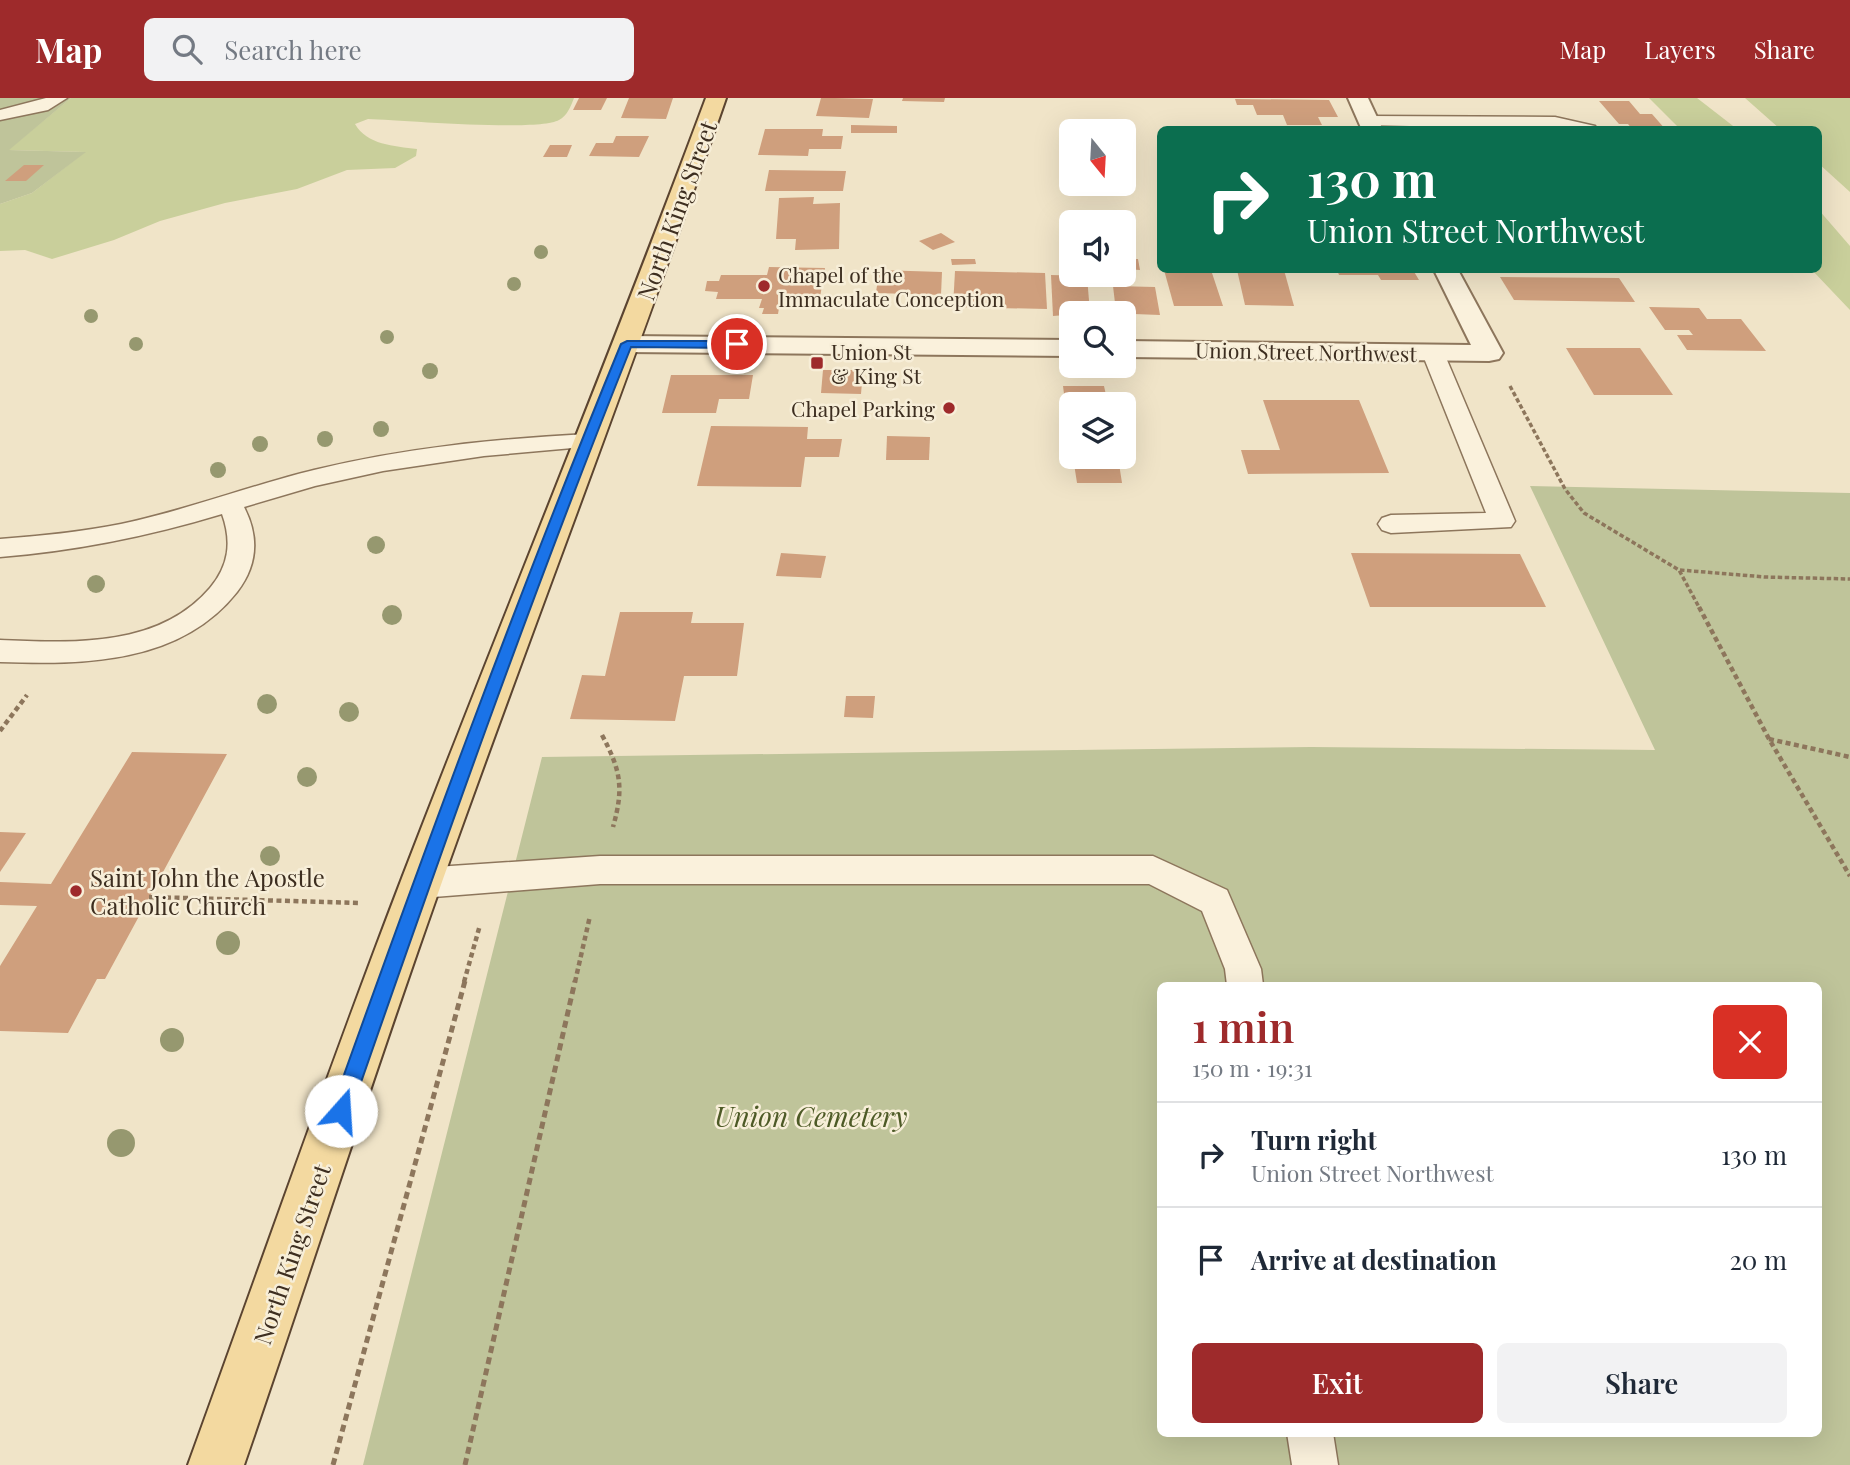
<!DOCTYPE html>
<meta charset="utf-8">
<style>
body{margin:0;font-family:"Playfair Display",serif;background:#f2f2f3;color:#1f2937;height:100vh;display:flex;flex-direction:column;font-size:26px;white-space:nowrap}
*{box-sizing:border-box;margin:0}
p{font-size:23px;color:#747a83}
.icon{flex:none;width:38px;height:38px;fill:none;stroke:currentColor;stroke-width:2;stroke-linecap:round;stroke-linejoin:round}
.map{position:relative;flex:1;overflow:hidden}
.sheet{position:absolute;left:1157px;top:884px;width:665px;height:455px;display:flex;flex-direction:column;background:#fff;border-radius:10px;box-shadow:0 7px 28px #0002}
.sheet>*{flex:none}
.guide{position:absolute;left:1157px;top:28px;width:665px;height:147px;border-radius:10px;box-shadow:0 7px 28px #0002;background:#0b6e4f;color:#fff;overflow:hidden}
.needle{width:46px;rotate:162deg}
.tools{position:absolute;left:1059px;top:21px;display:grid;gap:14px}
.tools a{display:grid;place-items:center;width:77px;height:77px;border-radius:10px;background:#fff;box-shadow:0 7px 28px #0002;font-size:35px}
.pin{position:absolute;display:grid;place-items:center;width:60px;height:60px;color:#fff;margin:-30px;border:4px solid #fff;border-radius:50%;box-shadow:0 2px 7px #0007}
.me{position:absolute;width:77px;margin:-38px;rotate:19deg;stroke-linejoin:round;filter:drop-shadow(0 0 5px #0008)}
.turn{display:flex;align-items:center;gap:24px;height:147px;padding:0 35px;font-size:32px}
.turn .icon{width:91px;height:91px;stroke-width:2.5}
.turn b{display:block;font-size:49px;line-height:60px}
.round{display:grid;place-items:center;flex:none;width:74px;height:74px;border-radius:10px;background:#f2f2f3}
.overview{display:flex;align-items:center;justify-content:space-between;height:119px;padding:0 35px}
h1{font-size:42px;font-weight:600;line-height:52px;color:#9e2a2b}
.action{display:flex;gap:14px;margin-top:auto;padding:14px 35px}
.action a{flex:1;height:80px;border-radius:10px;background:#9e2a2b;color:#fff;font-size:28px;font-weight:600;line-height:80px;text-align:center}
.action a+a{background:#f2f2f3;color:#1f2937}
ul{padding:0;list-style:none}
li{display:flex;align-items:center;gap:21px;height:105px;padding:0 35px;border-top:2px solid #e0e1e3}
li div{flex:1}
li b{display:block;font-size:26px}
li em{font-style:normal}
header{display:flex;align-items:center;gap:42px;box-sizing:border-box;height:98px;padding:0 35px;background:#9e2a2b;color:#fff}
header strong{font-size:33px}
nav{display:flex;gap:38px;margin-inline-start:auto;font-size:24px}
.search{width:490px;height:63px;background:#f2f2f3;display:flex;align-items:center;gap:18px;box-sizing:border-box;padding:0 24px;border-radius:10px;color:#747a83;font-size:26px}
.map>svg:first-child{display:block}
.green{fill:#c9cf9b}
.cemetery{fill:#bfc49a;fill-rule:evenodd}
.building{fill:#cf9f7d}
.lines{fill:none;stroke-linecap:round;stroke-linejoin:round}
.service-casing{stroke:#8d765c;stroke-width:3}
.minor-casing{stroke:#8d765c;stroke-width:4}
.primary-casing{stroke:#5b4430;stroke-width:4}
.path-far2{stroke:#8d765c;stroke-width:3.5;stroke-dasharray:4.5 2.5;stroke-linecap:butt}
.path-far1{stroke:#8d765c;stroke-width:4.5;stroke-dasharray:5 3.5;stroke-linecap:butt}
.path{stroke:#8d765c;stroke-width:5;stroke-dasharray:7 4.5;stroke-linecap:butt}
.service{fill:#faf1dc;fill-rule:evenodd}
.minor{fill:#faf1dc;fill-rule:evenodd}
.primary{fill:#f3d9a0;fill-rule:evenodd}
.tree{fill:#96986f}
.route{fill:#1a73e8;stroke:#114b97;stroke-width:2}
.poi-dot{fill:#9e2a2b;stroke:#f7eed8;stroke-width:2.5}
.labels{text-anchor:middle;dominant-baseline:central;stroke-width:5;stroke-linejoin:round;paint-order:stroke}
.far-poi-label{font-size:21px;fill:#3d2e20;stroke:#f7eed8;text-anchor:start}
.far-street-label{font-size:21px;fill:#3d2e20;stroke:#f7eed8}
.street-label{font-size:24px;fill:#3d2e20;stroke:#f7eed8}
.poi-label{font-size:24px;fill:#3d2e20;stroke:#f7eed8;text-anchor:start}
.near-park-label{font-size:28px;font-style:italic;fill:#4d5a26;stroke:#f7eed8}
</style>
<header>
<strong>Map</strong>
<div class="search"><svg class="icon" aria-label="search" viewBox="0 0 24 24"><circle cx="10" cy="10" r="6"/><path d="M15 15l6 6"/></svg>Search here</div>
<nav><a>Map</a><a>Layers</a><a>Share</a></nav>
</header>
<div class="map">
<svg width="1850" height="1367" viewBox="0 0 1850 1367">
<rect width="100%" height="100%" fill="#f0e4c8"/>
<g class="green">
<path d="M71 0H574C571 8 567 18 559 22 538 34 400 22 368 21L355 26C367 47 394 48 417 51L416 58 395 70 347 72 297 91 225 105 160 123 114 142 52 161 25 152 0 153V106L32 95 85 54 8 52Z"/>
<path d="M1649 0H1697L1737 31H1680Z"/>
<path d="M1745 0H1850V94L1818 65V32L1780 31Z"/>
<path d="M1818 111 1850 148V212L1812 172H1818Z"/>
</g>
<g class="cemetery">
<path d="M0 0H71L9 52 86 54 32 95 0 106Z"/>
<path d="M1530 388 1850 395V1367H363L542 659 1311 649 1655 652ZM1160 887H1818V1335H1160Z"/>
</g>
<g class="building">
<path d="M579 0H607L601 12H573Z"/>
<path d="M629 0H673L666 21 621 20Z"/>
<path d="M821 0H835L873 1 869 20 816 18Z"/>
<path d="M903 0H945L944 4 902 3Z"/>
<path d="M1235 1 1329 2 1338 19H1318L1322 27H1287L1283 17H1257L1253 7H1237Z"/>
<path d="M1599 3H1629L1640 16H1652L1666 32H1633L1628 26H1619Z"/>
<path d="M851 27 897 28V35H851Z"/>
<path d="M765 31H823L822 38H843L841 51H809L808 58 758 57Z"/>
<path d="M616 38H649L639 59 589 58 596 45H613Z"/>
<path d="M550 47H572L567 59H543Z"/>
<path d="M24 67H44L26 83H5Z"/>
<path d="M769 72 846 73 843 93H765Z"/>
<path d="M814 99 813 106 840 105 839 151 795 152 796 141H776L779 100Z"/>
<path d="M941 135 955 144 933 152 919 143Z"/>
<path d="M951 161H975L976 166 952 167Z"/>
<path d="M1124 161H1138L1140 172 1124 171Z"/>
<path d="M769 169 825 170 818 211 779 210 778 216H762L764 210H759L762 201H716L718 194 705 193 707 183H719L721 177H767Z"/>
<path d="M879 172 942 174 941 197 876 195Z"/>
<path d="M1164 172H1211L1223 208H1174Z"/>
<path d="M1237 172H1284L1294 208 1245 207Z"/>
<path d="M1337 172H1413L1419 182H1381L1378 177H1339Z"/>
<path d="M955 173 1045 175 1047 211 953 209Z"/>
<path d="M1051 177 1087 178 1090 215 1053 218Z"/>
<path d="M1500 179 1619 180 1635 204 1514 202Z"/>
<path d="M1113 188 1155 189 1160 217 1134 216 1132 205H1115Z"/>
<path d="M1649 209 1699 210 1707 221H1741L1766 253 1687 252 1677 237H1693L1689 232H1665Z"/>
<path d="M1566 250H1640L1673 297H1594Z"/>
<path d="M823 272H863L861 296 821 295Z"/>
<path d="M671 277H753L749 301H719L716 315H662Z"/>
<path d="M1063 288H1104L1108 306H1071L1069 335Z"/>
<path d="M1263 302H1359L1389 375 1248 376 1241 352H1280Z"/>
<path d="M711 328 808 329 807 341H842L839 359H805L801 389 697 388Z"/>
<path d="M887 338 930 339 929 362H886Z"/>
<path d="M1073 359H1118L1122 385H1077Z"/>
<path d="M781 455 826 458 821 480 776 478Z"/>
<path d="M1351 455 1520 456 1546 509H1370Z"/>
<path d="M620 514H693L691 525H744L737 578H684L675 623 570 621 582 577 605 578Z"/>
<path d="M846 598H875L873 620 844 619Z"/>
<path d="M132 654 227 656 105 881H97L68 935 0 933V868L37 808 0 807V784L51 786Z"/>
<path d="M0 734 26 735 0 774Z"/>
</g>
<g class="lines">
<defs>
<g id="service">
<path d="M46 0H67L48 12 0 22V12Z"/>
<path d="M1369 18 1555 19 1595 28 1597 32 1363 27 1360 23 1363 19Z"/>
<path d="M1433 248 1441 250 1444 255 1515 423 1511 429 1391 435 1382 432 1378 426 1382 420 1391 417 1486 415 1422 255 1425 250Z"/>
<path d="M587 336 595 338 599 343 595 348 484 358 383 373 315 388 244 409C259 438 258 467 237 494 180 566 84 567 0 564V542C72 545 159 550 210 490 229 467 232 444 222 416 149 438 76 453 0 459V441C40 438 81 434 121 426 187 412 249 388 314 372 404 350 495 341 587 336Z"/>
<path d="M600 758H1153L1227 792 1261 871 1263 887H1227L1225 871 1202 813 1149 786H600L421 800 409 795 404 785 409 775 421 770Z"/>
<path d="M1287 1335H1333L1338 1367H1292Z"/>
</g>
<g id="minor">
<path d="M1348 0H1368L1383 32H1362Z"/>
<path d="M1434 172H1458L1503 255 1499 261 1489 263 1124 259V243L1471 247Z"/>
<path d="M627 238 1071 242V258L627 254 618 252 614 246 618 240Z"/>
</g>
<path id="primary" d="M706 0H726C636 262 536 520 443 781 374 975 311 1172 244 1367H188C259 1172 327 975 402 780 502 520 609 262 706 0Z"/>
</defs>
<use href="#service" class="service-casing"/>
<use href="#minor" class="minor-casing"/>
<use href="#primary" class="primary-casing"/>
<g class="path-far2">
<path d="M1510 288 1565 391 1584 415 1679 472 1700 511"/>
<path d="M1680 472 1765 479 1850 481"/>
</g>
<g class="path-far1">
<path d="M1699 509 1769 641 1850 778"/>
<path d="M0 633 27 597"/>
<path d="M602 637C621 673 624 690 613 729"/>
<path d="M1769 641 1850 659"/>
<path d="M149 799 360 805"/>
<path d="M464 884 480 827"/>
<path d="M575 884 590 818"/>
</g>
<g class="path">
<path d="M333 1367 465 883"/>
<path d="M465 1367 575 883"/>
</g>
<use href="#service" class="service"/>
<use href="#minor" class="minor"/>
<use href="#primary" class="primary"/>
</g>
<g class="tree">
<circle cx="541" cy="154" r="7"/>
<circle cx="514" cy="186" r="7"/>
<circle cx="91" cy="218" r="7"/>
<circle cx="387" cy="239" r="7"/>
<circle cx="136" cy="246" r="7"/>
<circle cx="430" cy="273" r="8"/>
<circle cx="381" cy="331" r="8"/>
<circle cx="325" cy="341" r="8"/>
<circle cx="260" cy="346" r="8"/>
<circle cx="218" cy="372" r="8"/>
<circle cx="376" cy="447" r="9"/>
<circle cx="96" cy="486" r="9"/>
<circle cx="392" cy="517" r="10"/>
<circle cx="267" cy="606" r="10"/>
<circle cx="349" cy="614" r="10"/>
<circle cx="307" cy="679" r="10"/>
<circle cx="270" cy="758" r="10"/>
<circle cx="228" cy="845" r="12"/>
<circle cx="172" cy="942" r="12"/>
<circle cx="121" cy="1045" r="14"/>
</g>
<path class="route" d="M627 243H737L743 246 737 250 631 249C530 501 440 757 351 1013L348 1020 341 1023 334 1020 331 1013C423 756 517 499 621 246Z"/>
<g class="poi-dot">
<circle cx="764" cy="188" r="7"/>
<rect x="810" y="258" width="14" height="14" rx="3.5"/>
<circle cx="949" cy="310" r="7"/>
<circle cx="76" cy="793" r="7"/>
</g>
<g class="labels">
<g class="far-poi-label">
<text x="778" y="176">Chapel of the<tspan x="778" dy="24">Immaculate Conception</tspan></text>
<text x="831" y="253">Union St<tspan x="831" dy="24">&amp; King St</tspan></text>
<text x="935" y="310" text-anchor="end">Chapel Parking</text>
</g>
<g class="far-street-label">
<text transform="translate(1306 253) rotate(1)">Union Street Northwest</text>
</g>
<g class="street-label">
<text transform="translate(676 112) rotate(-70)">North King Street</text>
<text transform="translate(291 1156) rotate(-71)">North King Street</text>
</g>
<g class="poi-label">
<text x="90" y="779">Saint John the Apostle<tspan x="90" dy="28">Catholic Church</tspan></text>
</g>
<g class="near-park-label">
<text x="811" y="1017">Union Cemetery</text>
</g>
</g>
</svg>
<div class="tools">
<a><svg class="needle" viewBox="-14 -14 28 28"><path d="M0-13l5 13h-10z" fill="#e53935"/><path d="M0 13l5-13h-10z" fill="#747a83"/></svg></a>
<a><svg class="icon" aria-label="sound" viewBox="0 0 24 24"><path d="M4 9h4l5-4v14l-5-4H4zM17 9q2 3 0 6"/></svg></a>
<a><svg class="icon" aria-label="search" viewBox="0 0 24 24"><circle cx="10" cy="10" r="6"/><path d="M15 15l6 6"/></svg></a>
<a><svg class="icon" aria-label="layers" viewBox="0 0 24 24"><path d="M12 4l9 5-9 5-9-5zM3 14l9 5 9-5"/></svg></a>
</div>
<div class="pin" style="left:737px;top:246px;background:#d93025"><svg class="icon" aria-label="arrive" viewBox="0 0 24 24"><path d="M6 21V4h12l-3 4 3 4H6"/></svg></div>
<svg class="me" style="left:341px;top:1013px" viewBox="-20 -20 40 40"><circle r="19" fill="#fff"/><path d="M0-13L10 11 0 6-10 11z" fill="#1a73e8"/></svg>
<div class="guide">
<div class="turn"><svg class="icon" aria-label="right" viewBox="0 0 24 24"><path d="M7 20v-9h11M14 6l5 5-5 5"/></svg><div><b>130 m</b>Union Street Northwest</div></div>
</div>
<section class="sheet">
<div class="overview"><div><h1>1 min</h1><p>150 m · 19:31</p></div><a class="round" style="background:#d93025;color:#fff"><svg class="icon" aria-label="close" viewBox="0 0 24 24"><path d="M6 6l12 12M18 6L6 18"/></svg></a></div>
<ul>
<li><svg class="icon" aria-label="right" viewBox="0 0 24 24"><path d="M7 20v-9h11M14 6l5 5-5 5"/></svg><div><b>Turn right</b><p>Union Street Northwest</p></div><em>130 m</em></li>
<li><svg class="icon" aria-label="arrive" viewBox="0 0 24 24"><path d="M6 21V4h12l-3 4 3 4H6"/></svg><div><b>Arrive at destination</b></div><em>20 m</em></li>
</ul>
<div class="action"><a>Exit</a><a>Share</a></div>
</section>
</div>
